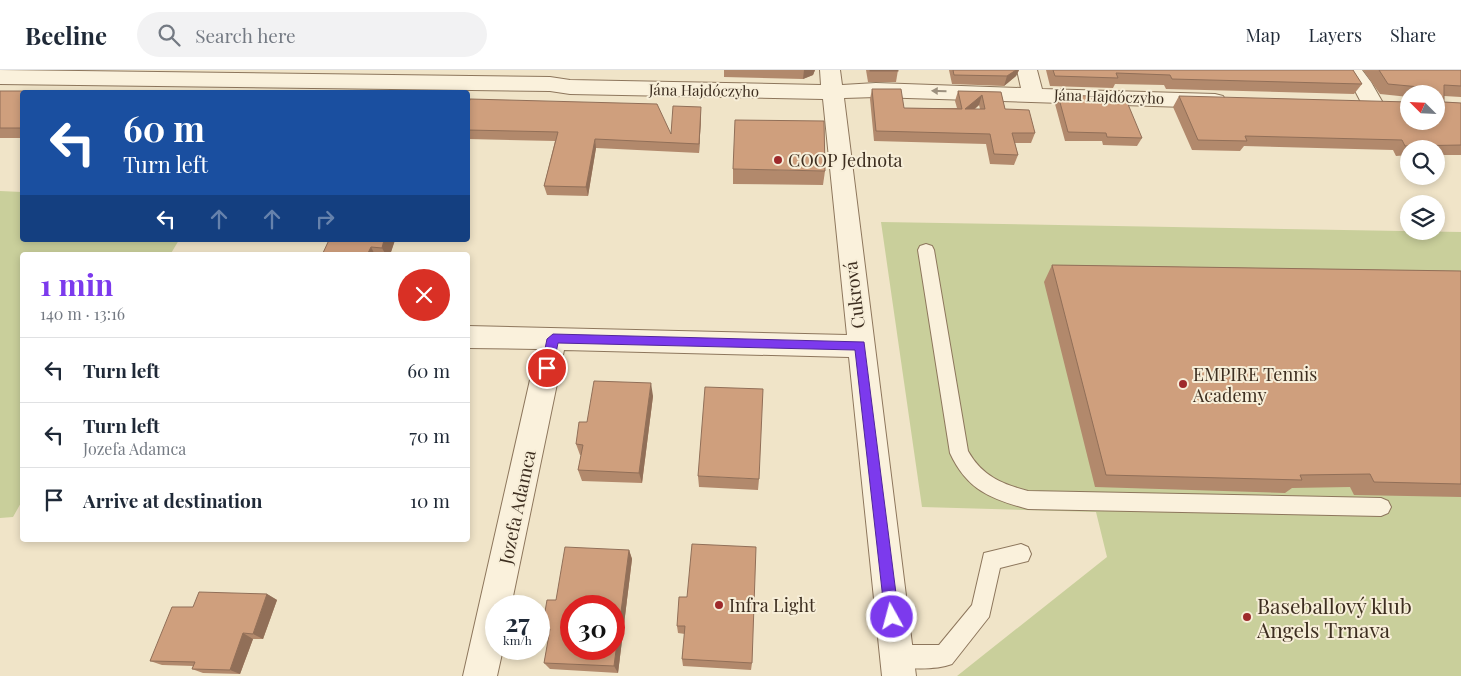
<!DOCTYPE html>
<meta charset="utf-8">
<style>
body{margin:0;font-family:"Playfair Display",serif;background:#f2f2f3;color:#1f2937;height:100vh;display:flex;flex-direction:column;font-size:19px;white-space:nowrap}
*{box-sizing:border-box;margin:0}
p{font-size:16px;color:#747a83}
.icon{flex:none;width:28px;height:28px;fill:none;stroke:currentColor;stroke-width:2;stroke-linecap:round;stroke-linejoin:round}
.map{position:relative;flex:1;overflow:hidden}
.drawer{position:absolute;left:20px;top:182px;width:450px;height:290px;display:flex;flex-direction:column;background:#fff;border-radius:5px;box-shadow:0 2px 8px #0003}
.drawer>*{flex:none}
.top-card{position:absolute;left:20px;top:20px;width:450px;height:152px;border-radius:5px;box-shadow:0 2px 8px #0003;background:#1a4fa0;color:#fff;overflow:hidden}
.needle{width:32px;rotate:294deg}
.controls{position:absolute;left:1400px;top:15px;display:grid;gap:10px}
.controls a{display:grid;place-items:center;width:45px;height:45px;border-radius:50%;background:#fff;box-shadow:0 2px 8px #0003;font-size:25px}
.speed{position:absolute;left:485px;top:525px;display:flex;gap:10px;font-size:25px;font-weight:700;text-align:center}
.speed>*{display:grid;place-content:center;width:65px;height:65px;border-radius:50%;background:#fff;box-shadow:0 2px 8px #0003;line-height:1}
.speed small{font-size:12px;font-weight:400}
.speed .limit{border:8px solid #d22;background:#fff;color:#111}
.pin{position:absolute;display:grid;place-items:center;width:42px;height:42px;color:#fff;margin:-21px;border:2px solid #fff;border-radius:50%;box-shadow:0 1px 5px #0007}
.me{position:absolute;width:55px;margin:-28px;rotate:353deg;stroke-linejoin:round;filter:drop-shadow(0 0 4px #0008)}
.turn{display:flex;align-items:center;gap:18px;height:105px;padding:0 20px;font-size:22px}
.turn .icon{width:65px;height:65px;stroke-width:2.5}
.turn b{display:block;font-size:35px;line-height:42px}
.lanes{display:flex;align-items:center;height:48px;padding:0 20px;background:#0003;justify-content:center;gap:25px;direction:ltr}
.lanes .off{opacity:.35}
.round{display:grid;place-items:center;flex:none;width:52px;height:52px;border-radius:26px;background:#f2f2f3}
.headline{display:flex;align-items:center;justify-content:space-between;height:85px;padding:0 20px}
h1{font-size:30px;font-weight:700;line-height:38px;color:#7c3aed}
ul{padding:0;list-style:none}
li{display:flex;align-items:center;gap:15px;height:65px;padding:0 20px;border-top:1px solid #e0e1e3}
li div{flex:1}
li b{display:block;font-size:19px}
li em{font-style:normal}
header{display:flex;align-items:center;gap:30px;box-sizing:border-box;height:70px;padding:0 25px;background:#fff;border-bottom:1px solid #e0e1e3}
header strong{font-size:24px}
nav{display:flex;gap:28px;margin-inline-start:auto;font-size:18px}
.search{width:350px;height:45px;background:#f2f2f3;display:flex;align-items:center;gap:12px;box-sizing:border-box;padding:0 18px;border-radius:28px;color:#747a83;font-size:19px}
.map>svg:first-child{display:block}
.green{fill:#c9cf9b}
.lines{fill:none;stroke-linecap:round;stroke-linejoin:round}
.service-casing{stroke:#8d765c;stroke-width:2}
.minor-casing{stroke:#8d765c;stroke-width:2}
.service{fill:#faf1dc;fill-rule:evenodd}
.minor{fill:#faf1dc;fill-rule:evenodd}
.wall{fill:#b2896c;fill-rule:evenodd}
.shaded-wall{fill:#916f58}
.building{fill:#cf9f7d;stroke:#916f58;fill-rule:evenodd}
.oneway{fill:#9c907e}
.route{fill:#7c3aed;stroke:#51269a}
.poi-dot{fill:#9e2a2b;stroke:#f7eed8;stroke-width:2}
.labels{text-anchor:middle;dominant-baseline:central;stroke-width:4;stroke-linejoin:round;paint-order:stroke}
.far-street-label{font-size:15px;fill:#3d2e20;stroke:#f7eed8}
.poi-label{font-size:18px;fill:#3d2e20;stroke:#f7eed8;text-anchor:start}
.street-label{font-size:18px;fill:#3d2e20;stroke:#f7eed8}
.near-poi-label{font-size:21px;fill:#3d2e20;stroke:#f7eed8;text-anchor:start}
</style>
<header>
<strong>Beeline</strong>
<div class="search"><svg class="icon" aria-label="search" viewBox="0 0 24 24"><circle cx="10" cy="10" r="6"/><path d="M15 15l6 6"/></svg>Search here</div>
<nav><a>Map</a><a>Layers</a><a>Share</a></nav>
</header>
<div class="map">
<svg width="1461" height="606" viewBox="0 0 1461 606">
<rect width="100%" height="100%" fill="#f0e4c8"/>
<g class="green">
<path d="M0 121 22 122V170H179L170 185H22V431L13 447 0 448Z"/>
<path d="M881 152 1461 162V606H957L1107 487 1096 442 922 437Z"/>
</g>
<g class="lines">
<defs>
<g id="service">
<path d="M926 174 932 176 934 180 968 381C982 406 1002 414 1028 421L1381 428 1388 431 1391 437 1388 443 1381 446 1028 439C991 429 967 420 950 383L918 180 920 176Z"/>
<path d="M1021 474 1028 477 1031 484 1028 491 1000 498 989 547 952 594C936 600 905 600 889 594L886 586 889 578 897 575H939L972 535 984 483Z"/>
</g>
<g id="minor">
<path d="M0 0 550 7 570 10 821 15 820 0H840L842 15 876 13 1021 18 1017 0H1037L1042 19 1215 24 1223 26 1226 31 1223 36 1215 38 876 27 844 28 916 606H882L849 287 564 280 511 536H496V579H503L497 606H463L537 279 468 278V256L847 265 823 29 570 24 550 21 0 14Z"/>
<path d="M1340 0H1362L1371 12 1383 33 1380 38 1372 40 1364 38 1352 15Z"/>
</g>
</defs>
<use href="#service" class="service-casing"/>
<use href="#minor" class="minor-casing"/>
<use href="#service" class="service"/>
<use href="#minor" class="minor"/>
</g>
<g class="wall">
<path d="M724 0H815L813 5 803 9 724 7Z"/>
<path d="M866 0H898L896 12H868Z"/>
<path d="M949 0H1019L1016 6 1004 16 952 14Z"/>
<path d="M1046 0H1353L1362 14 1354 24 1166 19 1164 15 1115 14 1113 18 1050 16Z"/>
<path d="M1363 0H1461V27L1444 26V32L1461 33V85H1436V79H1409V85L1396 86 1393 80 1244 76 1240 81 1192 80 1173 37 1179 26 1409 51 1436 24H1409V27L1380 24Z"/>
<path d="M872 19 904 38H957L955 31 958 21 1001 22 1005 39 1035 63 1031 73H1015L1018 85 1014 95 990 94 986 74 874 71 870 29ZM979 35 980 39H975Z"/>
<path d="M0 21 22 22V68H0Z"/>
<path d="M1058 25 1142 68 1137 76 1103 75 1102 71H1065L1055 34Z"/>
<path d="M468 37 671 64 701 47 699 83 596 78 588 126 547 125 544 116 555 71 468 69Z"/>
<path d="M733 99 825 101 823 115 733 114Z"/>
<path d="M395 170 390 185H322Z"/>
<path d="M1052 195 1461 201V427L1354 425 1350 417 1292 418 1285 423 1095 417 1044 212Z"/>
<path d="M653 326 642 413 582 411 578 400 581 385H580L576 374 587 352Z"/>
<path d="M698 406 759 409 758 420 699 417Z"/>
<path d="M629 480 632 489 618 603 550 599 544 593 549 566H547L542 559 556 530Z"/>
<path d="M267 524 277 530 263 569H253L240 604 203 603 192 599 193 596 162 595 150 591 193 537Z"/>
<path d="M687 527 752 593 751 600 683 596 682 589 685 564 678 563 677 556Z"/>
</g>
<g class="shaded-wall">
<path d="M804 0H815L813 5 803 9Z"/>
<path d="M1016 0H1019L1016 6 1004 16 1007 6Z"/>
<path d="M982 25 979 35 962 49 965 39Z"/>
<path d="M701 37V47L699 83V74Z"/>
<path d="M595 69 596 78 588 126 586 117Z"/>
<path d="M384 170H395L390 185H386L382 178Z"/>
<path d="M371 177 375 185H367Z"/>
<path d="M651 313 653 326 642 413 639 403Z"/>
<path d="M629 480 632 489 618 603 614 596Z"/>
<path d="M267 524 277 530 263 569 253 564Z"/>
<path d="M243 563 253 569 240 604 230 600Z"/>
</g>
<g class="building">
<rect x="870" y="0" width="28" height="1"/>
<path d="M953 0H1016L1007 6 954 5Z"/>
<path d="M1053 0H1353L1362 14 1172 9 1170 5 1116 3 1118 8 1055 6Z"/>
<path d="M1379 0H1461V16L1444 15V32L1461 33V75L1405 76 1402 70 1245 66 1247 71 1198 70 1179 26 1409 32V51H1436V24H1419L1420 17 1388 14Z"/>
<path d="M872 19H901L904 38 962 39 958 21 1001 22 1005 39 1029 40 1035 63H1012L1018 85 994 84 990 64 876 61ZM982 25 985 39H965Z"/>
<path d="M0 21H33L46 22H22V58H0Z"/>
<path d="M1058 25 1125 27 1142 68 1107 67 1106 63 1068 62Z"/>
<path d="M470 29 657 34 671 64 673 36 701 37 699 74 595 69 586 117 544 116 558 62 468 60V37Z"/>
<path d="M735 50 824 51 825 101 733 99Z"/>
<path d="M329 170H384L382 178 371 177 367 185H322Z"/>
<path d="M1052 195 1461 201V414L1374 412 1370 404 1300 405 1302 410 1106 405Z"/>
<path d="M594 311 651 313 639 403 578 400 583 375 576 374 579 352H587Z"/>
<path d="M705 317 763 319 759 409 698 406Z"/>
<path d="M692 474 756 477 752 593 682 589 685 556H677L679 527H687Z"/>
<path d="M565 477 629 480 614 596 544 593 550 559H542L547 530H556ZM571 536H614V579H571Z"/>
<path d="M199 522 267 524 253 564 243 563 230 600 192 599 195 592 150 591 172 537H193Z"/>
</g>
<defs><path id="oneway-solid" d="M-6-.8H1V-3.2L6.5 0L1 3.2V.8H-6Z" transform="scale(1.25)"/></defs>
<use class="oneway" href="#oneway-solid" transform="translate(939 21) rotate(-179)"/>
<path class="route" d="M553 264 864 272 899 547 897 552 892 554 887 552 885 547 855 280 558 273 553 298 547 303 541 298 547 269Z"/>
<g class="poi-dot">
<circle cx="778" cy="90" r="5"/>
<circle cx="1183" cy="314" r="5"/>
<circle cx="719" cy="535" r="5"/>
<circle cx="1247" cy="547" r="5"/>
</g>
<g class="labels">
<g class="far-street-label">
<text transform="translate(704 20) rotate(1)">Jána Hajdóczyho</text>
<text transform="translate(1109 26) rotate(2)">Jána Hajdóczyho</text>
</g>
<g class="poi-label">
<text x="788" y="90">COOP Jednota</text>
<text x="1193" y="304">EMPIRE Tennis<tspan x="1193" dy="21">Academy</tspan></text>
<text x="729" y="535">Infra Light</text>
</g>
<g class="street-label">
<text transform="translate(854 225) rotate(-97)">Cukrová</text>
<text transform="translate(517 437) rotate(-78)">Jozefa Adamca</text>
</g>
<g class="near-poi-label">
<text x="1257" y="535">Baseballový klub<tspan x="1257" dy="24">Angels Trnava</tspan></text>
</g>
</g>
</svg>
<div class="controls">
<a><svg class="needle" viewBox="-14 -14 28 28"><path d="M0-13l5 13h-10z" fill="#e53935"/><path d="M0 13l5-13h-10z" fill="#747a83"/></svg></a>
<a><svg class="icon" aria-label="search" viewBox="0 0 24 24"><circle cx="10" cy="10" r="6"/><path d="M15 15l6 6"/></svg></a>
<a><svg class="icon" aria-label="layers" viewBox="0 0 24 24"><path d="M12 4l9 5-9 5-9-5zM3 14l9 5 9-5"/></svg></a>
</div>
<div class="speed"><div>27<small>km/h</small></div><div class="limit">30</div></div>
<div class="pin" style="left:547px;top:298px;background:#d93025"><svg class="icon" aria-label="arrive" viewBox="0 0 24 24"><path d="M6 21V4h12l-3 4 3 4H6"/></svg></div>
<svg class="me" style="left:892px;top:547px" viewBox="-20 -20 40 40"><circle r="17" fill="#7c3aed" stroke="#fff" stroke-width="3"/><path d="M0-11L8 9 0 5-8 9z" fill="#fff"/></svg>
<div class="top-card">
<div class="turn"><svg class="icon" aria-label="left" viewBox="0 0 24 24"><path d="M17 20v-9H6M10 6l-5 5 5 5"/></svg><div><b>60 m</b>Turn left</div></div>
<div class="lanes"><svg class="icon" aria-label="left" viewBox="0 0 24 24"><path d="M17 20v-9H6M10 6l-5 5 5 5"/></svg><svg class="icon off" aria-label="ahead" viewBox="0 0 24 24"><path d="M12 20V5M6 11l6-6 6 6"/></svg><svg class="icon off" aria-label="ahead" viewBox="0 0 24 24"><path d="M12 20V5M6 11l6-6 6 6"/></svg><svg class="icon off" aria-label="right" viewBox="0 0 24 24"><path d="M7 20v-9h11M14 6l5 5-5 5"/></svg></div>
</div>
<section class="drawer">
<div class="headline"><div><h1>1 min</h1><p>140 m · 13:16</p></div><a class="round" style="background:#d93025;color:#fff"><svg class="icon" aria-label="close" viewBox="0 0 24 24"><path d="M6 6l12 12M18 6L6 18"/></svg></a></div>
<ul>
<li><svg class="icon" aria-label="left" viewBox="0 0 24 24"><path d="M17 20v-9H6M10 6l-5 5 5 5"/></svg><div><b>Turn left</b></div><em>60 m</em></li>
<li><svg class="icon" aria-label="left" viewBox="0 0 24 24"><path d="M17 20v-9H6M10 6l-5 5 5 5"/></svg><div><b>Turn left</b><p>Jozefa Adamca</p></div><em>70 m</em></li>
<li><svg class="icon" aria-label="arrive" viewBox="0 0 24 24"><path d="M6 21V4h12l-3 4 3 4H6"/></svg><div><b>Arrive at destination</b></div><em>10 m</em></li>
</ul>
</section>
</div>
